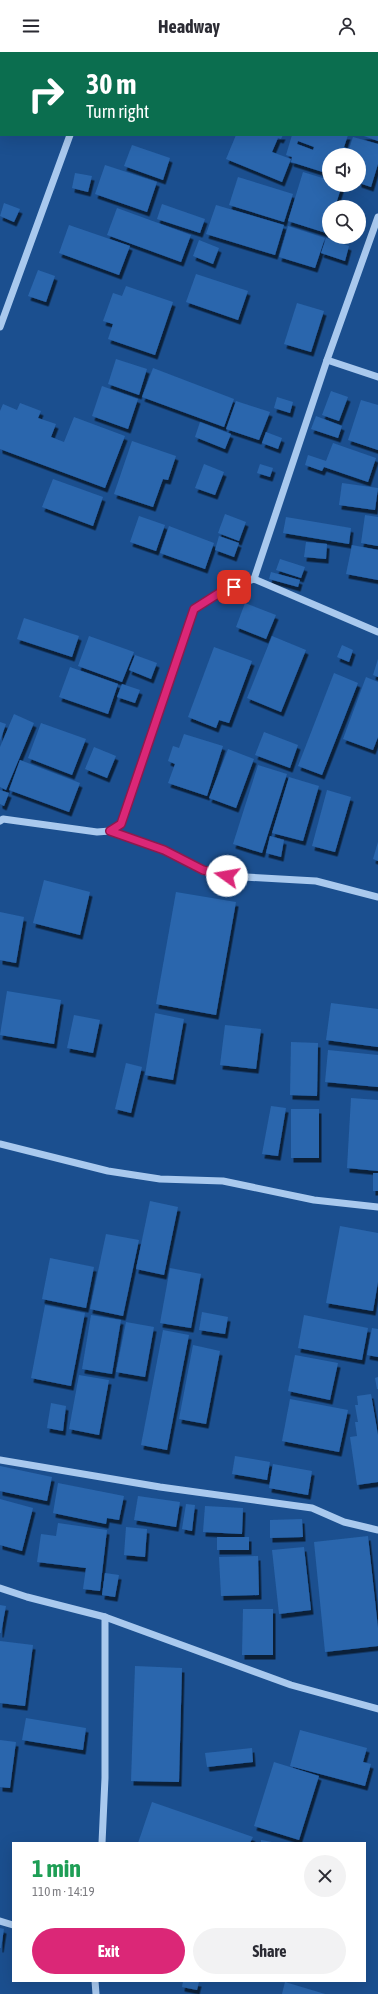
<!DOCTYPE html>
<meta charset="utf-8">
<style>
body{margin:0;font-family:"Asap Condensed",sans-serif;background:#f2f2f3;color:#2b2b33;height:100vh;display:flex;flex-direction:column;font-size:15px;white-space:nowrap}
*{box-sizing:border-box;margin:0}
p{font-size:13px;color:#7c7c81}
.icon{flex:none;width:22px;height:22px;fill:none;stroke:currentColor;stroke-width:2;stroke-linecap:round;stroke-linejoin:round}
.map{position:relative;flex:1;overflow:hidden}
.panel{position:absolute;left:12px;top:1790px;width:354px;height:140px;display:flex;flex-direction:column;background:#fff;border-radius:0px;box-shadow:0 4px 16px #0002}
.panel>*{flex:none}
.top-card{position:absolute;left:0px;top:0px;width:378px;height:84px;box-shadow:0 4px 16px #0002;background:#0b6e4f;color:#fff;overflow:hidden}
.controls{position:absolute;left:322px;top:96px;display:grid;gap:8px}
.controls a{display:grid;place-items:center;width:44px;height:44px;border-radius:50%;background:#fff;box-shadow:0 4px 16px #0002;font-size:20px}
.pin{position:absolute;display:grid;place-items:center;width:34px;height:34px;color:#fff;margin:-17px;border-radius:8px;box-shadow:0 2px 6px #0006}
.me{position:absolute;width:44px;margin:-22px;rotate:283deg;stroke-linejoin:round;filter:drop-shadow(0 0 3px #0008)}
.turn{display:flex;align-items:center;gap:14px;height:84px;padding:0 20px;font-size:18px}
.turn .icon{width:52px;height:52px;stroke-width:2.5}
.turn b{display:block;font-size:28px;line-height:34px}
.round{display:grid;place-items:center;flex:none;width:42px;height:42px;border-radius:21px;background:#f2f2f3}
.headline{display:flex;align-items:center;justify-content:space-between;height:68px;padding:0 20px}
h1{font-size:24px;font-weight:700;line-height:30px;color:#1e9e55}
.action{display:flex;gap:8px;margin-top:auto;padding:8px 20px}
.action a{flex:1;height:46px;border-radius:24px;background:#db2777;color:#fff;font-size:16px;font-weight:700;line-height:46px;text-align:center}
.action a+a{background:#f2f2f3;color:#2b2b33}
header{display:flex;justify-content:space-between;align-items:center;height:52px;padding:0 20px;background:#fff;font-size:18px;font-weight:700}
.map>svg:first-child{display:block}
.building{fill:#2a66ad;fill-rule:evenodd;filter:url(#shadow)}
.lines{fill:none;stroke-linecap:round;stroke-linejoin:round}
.minor{stroke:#a9c9ee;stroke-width:7}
.route-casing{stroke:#8e194d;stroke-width:10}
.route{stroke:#db2777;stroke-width:7}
</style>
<header><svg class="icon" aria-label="menu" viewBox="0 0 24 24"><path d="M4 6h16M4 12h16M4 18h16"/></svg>Headway<svg class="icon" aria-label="person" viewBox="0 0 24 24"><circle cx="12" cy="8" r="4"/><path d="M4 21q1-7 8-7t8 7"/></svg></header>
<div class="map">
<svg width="378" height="1942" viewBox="0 0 378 1942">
<defs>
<filter id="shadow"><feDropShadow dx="2.5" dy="4.5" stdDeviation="0" flood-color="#0009"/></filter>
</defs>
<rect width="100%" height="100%" fill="#1b4f8f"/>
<g class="building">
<path d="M236 83H283L281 87 278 86 272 100 291 107 282 130 226 107Z"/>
<path d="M292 83H348L344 95 349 97 353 85 378 92V112L371 135 359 131V103H329V122L291 110 292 105 286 103ZM298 89 314 95 313 98 297 92Z"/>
<path d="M361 83H378V89Z"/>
<path d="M132 93 170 106 163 128 124 114Z"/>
<path d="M105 113 157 130 147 160 95 142Z"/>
<path d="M303 120 329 128V133H342L335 155H329V173L326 181 288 169Z"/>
<path d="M75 121 92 124 88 140 72 136Z"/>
<path d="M238 125 293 142 284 170 229 153Z"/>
<path d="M4 151 20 157 14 170 0 164Z"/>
<path d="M162 152 205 167 200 181 157 167Z"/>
<path d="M216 153 284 173 275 203 206 182Z"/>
<path d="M117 156 191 183 181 210 107 183Z"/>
<path d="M359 159 363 160 359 171Z"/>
<path d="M69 173 130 194 119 223 59 201Z"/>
<path d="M288 174 325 186 315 216 279 205Z"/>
<path d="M326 186 349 194 345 209 321 201Z"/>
<path d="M199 188 219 196 213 212 193 204Z"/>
<path d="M38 218 55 224 46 250 28 244Z"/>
<path d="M196 222 248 239 238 268 186 250Z"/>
<path d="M126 234 173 250 155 303 108 287 113 272 103 269 113 241 122 244Z"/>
<path d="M297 251 324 259 311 300 284 292Z"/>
<path d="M116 307 147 317 139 343 108 332Z"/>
<path d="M153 316 234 347 224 375 142 345Z"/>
<path d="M102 334 138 347 128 377 92 364Z"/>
<path d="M331 339 348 345 339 369 322 363Z"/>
<path d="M277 345 293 350 290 361 274 356Z"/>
<path d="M361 348 378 353V398L348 388Z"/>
<path d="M236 349 270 360 259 388 226 377Z"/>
<path d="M20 351 41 359 38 366 56 372 51 385 64 390 74 365 125 384 105 436 0 397V359L3 352 17 358Z"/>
<path d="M316 364 342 374 338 386 311 377Z"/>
<path d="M200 370 231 382 225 397 195 385Z"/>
<path d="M266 380 282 386 278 397 262 391Z"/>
<path d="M132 389 176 404 168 428 163 427 153 455 114 442Z"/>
<path d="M333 391 376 406 368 430 324 415 322 419 305 413 308 403 326 409Z"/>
<path d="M204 412 224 420 215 443 195 436Z"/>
<path d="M260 412 273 416 270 425 257 421Z"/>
<path d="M53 427 103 445 93 474 42 455Z"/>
<path d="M342 431 378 436 375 458 339 453Z"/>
<path d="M225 462 246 470 239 489 218 481Z"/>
<path d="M365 463 378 465V494L361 491Z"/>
<path d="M139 464 165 473 156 499 130 490Z"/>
<path d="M286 465 351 476 349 492 283 481Z"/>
<path d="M169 474 214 491 205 517 160 501Z"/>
<path d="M219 484 239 491 234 505 215 498Z"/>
<path d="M306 490 327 492 326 507 304 505Z"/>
<path d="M352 493 378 498V528L346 522Z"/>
<path d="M280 507 305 515 301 526 276 518Z"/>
<path d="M271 520 300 528 298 535 269 527Z"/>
<path d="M245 551 276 563 266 587 236 575Z"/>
<path d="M24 566 79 584 72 605 17 587Z"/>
<path d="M89 584 134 600 122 630 78 614Z"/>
<path d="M272 584 306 598 281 660 247 646Z"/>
<path d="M342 593 353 598 349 610 337 605Z"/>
<path d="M214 595 252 609 229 671 219 668 216 676 188 665Z"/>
<path d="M135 603 157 611 151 627 129 618Z"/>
<path d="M378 607V625L373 623Z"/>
<path d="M70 615 118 632 108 662 59 645Z"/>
<path d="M334 621 358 631 322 723 298 714Z"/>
<path d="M366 625 378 630V685L373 698 343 687Z"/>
<path d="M122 632 140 638 135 651 117 645Z"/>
<path d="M14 662 34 671 6 738 0 735V695Z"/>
<path d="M0 670 6 672 0 689Z"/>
<path d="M41 671 86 687 72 723 28 706Z"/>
<path d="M264 680 298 693 290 716 255 703Z"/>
<path d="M184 682 223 694 207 744 168 731 175 712 168 709 173 694 179 696Z"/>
<path d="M94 695 116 704 107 726 85 717Z"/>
<path d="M228 697 254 707 236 756 209 746Z"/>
<path d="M20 708 80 731 69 760 9 738Z"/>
<path d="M258 713 287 722 262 801 233 792Z"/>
<path d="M289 725 319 734 303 789 272 781Z"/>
<path d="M0 738 9 741 4 754 0 752Z"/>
<path d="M327 738 351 745 335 800 312 794Z"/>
<path d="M270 784 284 788 281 805 266 801Z"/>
<path d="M378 790V809L373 807Z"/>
<path d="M44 828 90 840 80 883 33 871Z"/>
<path d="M176 840 236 850 216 963 156 952Z"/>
<path d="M0 860 24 865 16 911 0 908Z"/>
<path d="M7 939 61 948 54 992 0 983Z"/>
<path d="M331 951 378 957V995L326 988Z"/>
<path d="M155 961 184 967 173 1028 145 1023Z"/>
<path d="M74 963 100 968 93 1001 67 996Z"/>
<path d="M225 973 261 977 256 1017 220 1013Z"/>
<path d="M291 990 318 991 317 1044 290 1043Z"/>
<path d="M328 998 378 1003V1035L325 1030Z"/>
<path d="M126 1011 142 1015 131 1061 115 1057Z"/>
<path d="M351 1046 378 1048V1119L347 1116Z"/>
<path d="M271 1054 286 1056 278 1104 262 1102Z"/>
<rect x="291" y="1057" width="28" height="49"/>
<rect x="373" y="1121" width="5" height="18"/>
<path d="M150 1149 178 1155 164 1223 136 1217Z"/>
<path d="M340 1174 378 1181V1230L373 1259 326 1251Z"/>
<path d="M106 1182 139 1188 123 1264 90 1257Z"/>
<path d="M50 1206 94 1215 86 1256 42 1247Z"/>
<path d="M170 1216 201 1222 191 1276 160 1271Z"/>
<path d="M45 1253 85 1261 71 1334 31 1326Z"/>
<path d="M202 1260 228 1265 225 1282 199 1278Z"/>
<path d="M91 1263 121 1268 112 1322 82 1317Z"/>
<path d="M304 1263 368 1276 362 1308 298 1296Z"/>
<path d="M126 1270 154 1275 145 1325 116 1320Z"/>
<path d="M372 1276 378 1277V1305L367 1303Z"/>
<path d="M163 1278 189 1283 167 1398 141 1393Z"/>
<path d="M193 1293 220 1299 206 1372 179 1367Z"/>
<path d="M295 1303 338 1311 330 1348 288 1339Z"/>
<path d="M79 1323 109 1328 99 1383 69 1377Z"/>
<path d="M378 1325V1337H377L375 1326Z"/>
<path d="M371 1342 378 1383V1430L357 1433 350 1385 357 1384 355 1370H358L355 1353H358L357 1344Z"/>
<path d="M290 1347 348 1358 339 1400 282 1389Z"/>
<path d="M51 1351 66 1354 63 1379 47 1376Z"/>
<path d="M235 1404 270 1410 267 1428 232 1422Z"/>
<path d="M273 1412 312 1419 308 1443 269 1436Z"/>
<path d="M0 1414 52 1425 47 1449 0 1439Z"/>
<path d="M58 1431 124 1444 119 1468 107 1466 106 1472 53 1461Z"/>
<path d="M138 1444 180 1450 176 1475 134 1468Z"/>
<path d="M0 1447 33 1456 22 1499 0 1493Z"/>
<path d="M186 1452 195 1453 192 1479 182 1477Z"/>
<path d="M205 1454 243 1456 242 1482 203 1480Z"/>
<path d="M302 1467 303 1485 270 1486V1468Z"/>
<path d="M58 1471 107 1478 100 1539 83 1537 86 1516 37 1510 41 1482 56 1484Z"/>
<path d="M126 1475 147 1477 145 1505 124 1503Z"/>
<path d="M368 1484 378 1576V1594L325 1600 314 1490Z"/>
<rect x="217" y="1485" width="32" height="13"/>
<path d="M304 1495 311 1558 279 1562 272 1498Z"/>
<path d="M258 1504 259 1543 221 1544 219 1505Z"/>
<path d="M105 1521 119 1523 115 1545 102 1543Z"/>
<path d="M0 1553 6 1554 1 1581H0Z"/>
<path d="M243 1557H273V1603H242Z"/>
<path d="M0 1589 33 1593 25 1654 0 1651Z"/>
<path d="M135 1614 182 1616 179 1730 131 1729Z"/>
<path d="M26 1666 86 1676 83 1698 22 1688Z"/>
<path d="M300 1678 367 1696 363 1710 371 1712 365 1734 290 1714Z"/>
<path d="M0 1688 16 1690 10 1736 0 1735Z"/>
<path d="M252 1696 253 1710 207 1715 205 1701Z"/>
<path d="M274 1710 319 1724 299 1788 254 1774Z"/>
<path d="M152 1750 253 1785 250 1791H138Z"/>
<path d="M261 1788 272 1790 271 1791H261Z"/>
<path d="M0 1876 4 1877 1 1896H0Z"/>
<path d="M183 1929 199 1930 197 1938 182 1935Z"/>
<path d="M285 1930 325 1942H282Z"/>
</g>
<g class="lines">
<g class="minor">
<path d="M98 1V0"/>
<path d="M0 275 70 83"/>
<path d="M327 308 378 325"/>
<path d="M254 527 378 580"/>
<path d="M0 769 3 767 97 780 110 779 121 772 194 557 224 538 254 527 327 308 378 165"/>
<path d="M110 779 164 798 203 819 227 824 316 829 378 845"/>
<path d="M0 1092 108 1119 160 1127 223 1129 314 1148 378 1155"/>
<path d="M0 1408 160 1435 312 1456 344 1470 378 1478"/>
<path d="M0 1536 27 1545 105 1565 291 1633 378 1657"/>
<path d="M102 1791 105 1726V1565"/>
<path d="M0 1869 13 1873"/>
<path d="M95 1929 96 1942"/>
</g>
</g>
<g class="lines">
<defs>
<path id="route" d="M227 824 203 818 164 798 110 779 121 772 194 557 224 538 234 535"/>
</defs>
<use href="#route" class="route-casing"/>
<use href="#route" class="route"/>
</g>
</svg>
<div class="controls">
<a><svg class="icon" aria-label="sound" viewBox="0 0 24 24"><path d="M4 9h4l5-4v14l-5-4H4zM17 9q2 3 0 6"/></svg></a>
<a><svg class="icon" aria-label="search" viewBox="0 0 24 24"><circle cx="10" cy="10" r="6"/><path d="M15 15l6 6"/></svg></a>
</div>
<div class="pin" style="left:234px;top:535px;background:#d93025"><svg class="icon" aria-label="arrive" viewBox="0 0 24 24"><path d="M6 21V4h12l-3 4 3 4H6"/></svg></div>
<svg class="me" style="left:227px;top:824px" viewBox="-20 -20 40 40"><circle r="19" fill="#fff"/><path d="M0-13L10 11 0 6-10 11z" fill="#db2777"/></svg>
<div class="top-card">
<div class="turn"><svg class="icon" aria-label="right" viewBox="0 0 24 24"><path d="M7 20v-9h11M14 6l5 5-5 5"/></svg><div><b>30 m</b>Turn right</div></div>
</div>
<section class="panel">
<div class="headline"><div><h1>1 min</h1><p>110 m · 14:19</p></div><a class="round"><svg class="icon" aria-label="close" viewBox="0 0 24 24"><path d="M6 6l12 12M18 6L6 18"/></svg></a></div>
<div class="action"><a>Exit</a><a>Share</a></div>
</section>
</div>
